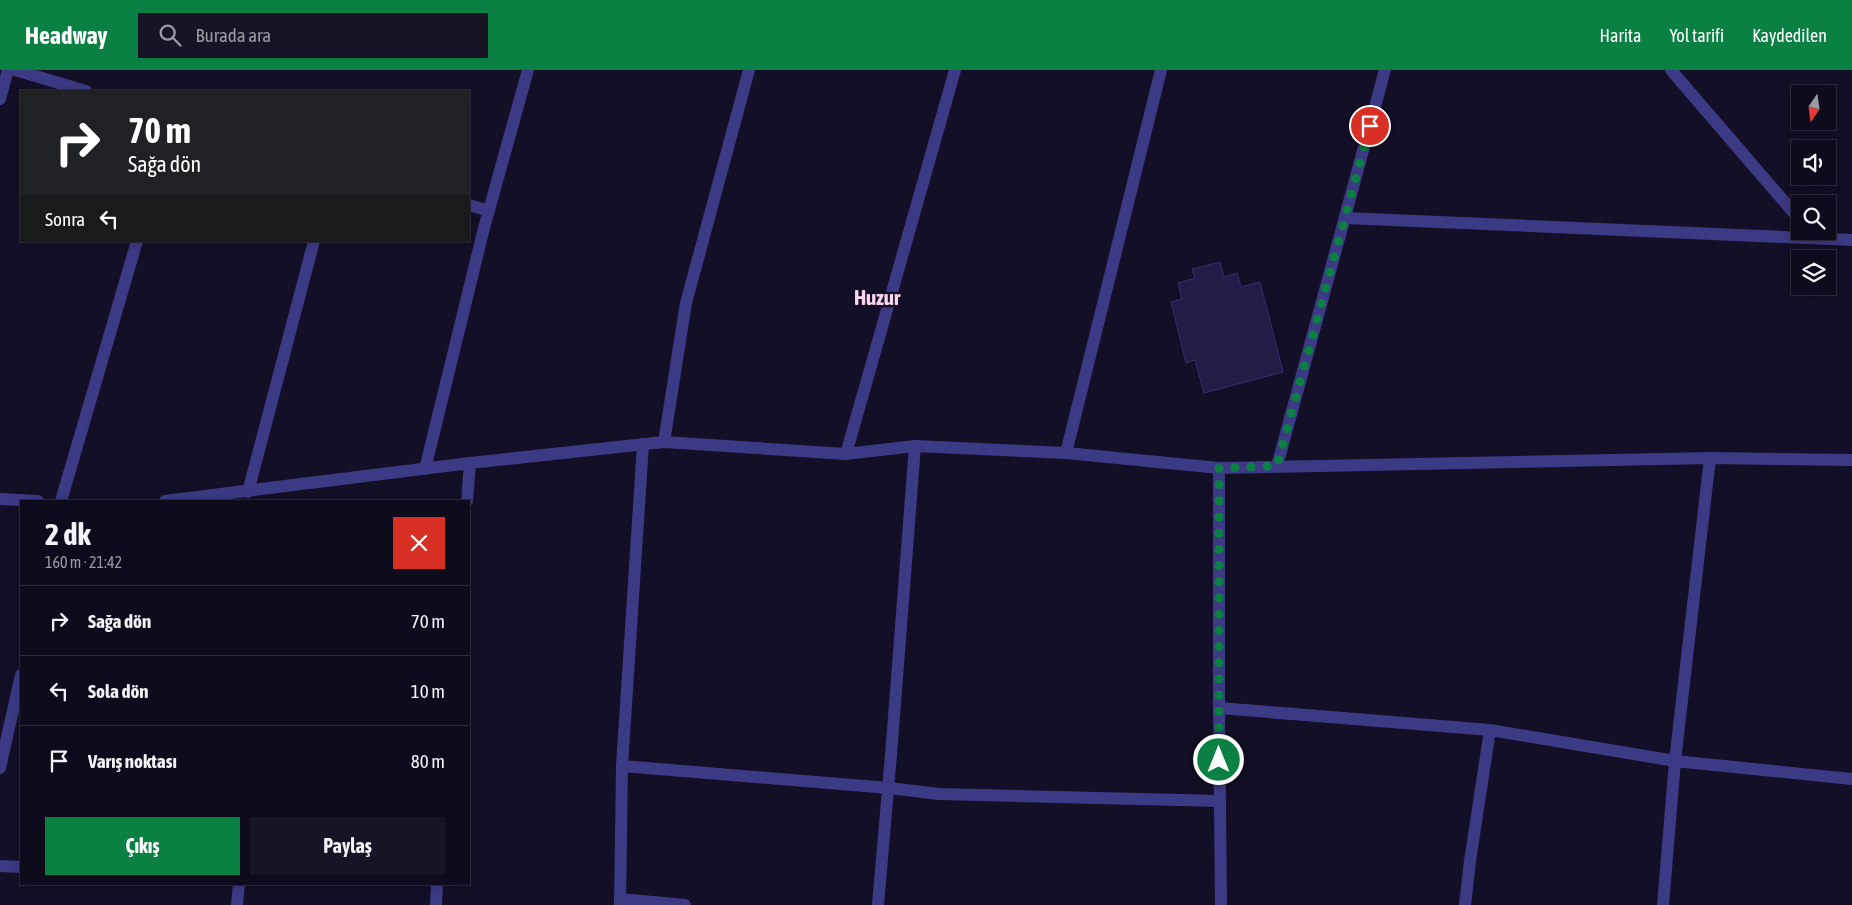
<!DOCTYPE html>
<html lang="tr">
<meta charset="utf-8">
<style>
body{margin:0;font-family:"Asap Condensed",sans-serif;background:#171425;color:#f1f3f6;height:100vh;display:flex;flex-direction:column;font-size:19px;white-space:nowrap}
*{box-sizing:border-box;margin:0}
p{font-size:16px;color:#9b9ba3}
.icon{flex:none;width:28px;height:28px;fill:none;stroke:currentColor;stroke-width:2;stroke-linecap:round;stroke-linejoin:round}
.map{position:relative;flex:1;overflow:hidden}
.drawer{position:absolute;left:20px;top:430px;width:450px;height:385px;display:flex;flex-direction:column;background:#0e0b1c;border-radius:0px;box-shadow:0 2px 12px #0003,0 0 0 1px #2e2b3b}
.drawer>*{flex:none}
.guide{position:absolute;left:20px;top:20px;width:450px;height:152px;border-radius:0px;box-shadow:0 2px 12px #0003,0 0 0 1px #2e2b3b;background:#202124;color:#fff;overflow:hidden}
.needle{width:32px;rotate:193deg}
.buttons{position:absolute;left:1791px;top:15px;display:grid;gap:10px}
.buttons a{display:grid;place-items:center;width:45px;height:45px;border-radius:0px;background:#0e0b1c;box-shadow:0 2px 12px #0003,0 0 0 1px #2e2b3b;font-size:25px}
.pin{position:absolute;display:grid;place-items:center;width:42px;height:42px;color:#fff;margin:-21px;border:2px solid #fff;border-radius:50%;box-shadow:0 1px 5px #0007}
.me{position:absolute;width:55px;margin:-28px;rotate:0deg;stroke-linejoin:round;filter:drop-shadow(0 0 4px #0008)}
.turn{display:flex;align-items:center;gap:18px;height:105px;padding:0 25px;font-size:22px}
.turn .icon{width:65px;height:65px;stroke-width:2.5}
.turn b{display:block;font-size:35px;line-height:42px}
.then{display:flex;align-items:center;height:48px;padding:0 25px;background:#0003;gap:10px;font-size:19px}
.round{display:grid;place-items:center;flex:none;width:52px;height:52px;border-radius:0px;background:#171425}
.overview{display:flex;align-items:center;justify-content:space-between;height:85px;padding:0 25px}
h1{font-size:30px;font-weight:700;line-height:38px}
.primary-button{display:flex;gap:10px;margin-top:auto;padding:10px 25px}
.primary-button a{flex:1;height:58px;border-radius:0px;background:#0b8043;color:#fff;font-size:20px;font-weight:700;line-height:58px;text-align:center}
.primary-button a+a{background:#171425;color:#f1f3f6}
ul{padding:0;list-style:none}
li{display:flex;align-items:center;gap:15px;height:70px;padding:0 25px;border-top:1px solid #2e2b3b}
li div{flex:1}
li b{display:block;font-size:19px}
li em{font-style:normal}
header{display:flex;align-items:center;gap:30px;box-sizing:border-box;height:70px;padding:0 25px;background:#0b8043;color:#fff}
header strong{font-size:24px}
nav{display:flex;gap:28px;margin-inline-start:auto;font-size:18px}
.search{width:350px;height:45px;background:#171425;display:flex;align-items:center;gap:12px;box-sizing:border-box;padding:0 18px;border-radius:0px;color:#9b9ba3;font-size:19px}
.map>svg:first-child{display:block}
.building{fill:#241b47;stroke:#3b2d73}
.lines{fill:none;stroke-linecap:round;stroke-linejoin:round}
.minor{stroke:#3d3a85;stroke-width:12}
.route{stroke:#0b8043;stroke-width:9;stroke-dasharray:0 16.2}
.labels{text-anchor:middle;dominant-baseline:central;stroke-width:5;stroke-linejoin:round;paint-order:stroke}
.district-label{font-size:21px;font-weight:bold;fill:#ffd6f0;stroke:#130f26}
</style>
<header>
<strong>Headway</strong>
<div class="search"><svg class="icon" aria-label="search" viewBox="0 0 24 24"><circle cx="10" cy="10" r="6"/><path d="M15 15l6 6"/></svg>Burada ara</div>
<nav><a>Harita</a><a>Yol tarifi</a><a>Kaydedilen</a></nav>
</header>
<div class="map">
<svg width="1852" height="835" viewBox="0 0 1852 835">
<rect width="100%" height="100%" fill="#130f26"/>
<path class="building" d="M1220 192 1224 207 1237 203 1241 217 1260 212 1283 302 1204 323 1195 290 1186 293 1171 232 1182 229 1178 213 1195 208 1192 199Z"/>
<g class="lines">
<g class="minor">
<path d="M15 0 86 21"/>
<path d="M1671 0 1800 150"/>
<path d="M0 29 8 0"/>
<path d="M469 135 489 141"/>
<path d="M1345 148 1852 170"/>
<path d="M664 372 686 233 749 0"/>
<path d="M1066 383 1161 0"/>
<path d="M846 384 955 0"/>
<path d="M1277 396 1385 0"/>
<path d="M1219 398V638L1221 835"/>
<path d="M425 399 484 158 528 0"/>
<path d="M248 422 314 171"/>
<path d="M0 429 38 431"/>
<path d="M61 431 137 171"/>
<path d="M165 431 470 393 664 372 846 384 915 376 1066 383 1219 398 1710 388 1852 390"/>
<path d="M467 431 470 393"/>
<path d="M1219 638 1490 660 1675 691 1852 709"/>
<path d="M622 696 889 718 939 724 1220 731"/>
<path d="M0 698 21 605"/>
<path d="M0 796 21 797"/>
<path d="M620 829 685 835"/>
<path d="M237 835 239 814"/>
<path d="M436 835 437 814"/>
<path d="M620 835 622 696 643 374"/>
<path d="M878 835 891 685 915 376"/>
<path d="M1465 835 1470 791 1490 660"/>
<path d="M1663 835 1675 691 1710 388"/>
</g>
</g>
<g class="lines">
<path class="route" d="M1219 690V398L1277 396 1370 56"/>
</g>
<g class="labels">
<g class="district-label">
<text x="877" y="227">Huzur</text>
</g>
</g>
</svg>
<div class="buttons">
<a><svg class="needle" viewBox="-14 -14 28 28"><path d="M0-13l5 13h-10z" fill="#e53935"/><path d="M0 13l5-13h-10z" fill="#9b9ba3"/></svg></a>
<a><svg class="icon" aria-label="sound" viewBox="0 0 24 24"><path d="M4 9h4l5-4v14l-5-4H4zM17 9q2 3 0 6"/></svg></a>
<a><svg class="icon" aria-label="search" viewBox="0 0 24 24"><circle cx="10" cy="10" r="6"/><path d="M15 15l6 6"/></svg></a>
<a><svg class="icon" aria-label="layers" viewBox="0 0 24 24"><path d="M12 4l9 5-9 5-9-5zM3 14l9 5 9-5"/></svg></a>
</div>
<div class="pin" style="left:1370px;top:56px;background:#d93025"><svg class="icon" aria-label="arrive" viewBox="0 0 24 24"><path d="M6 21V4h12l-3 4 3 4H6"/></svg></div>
<svg class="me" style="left:1219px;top:690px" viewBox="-20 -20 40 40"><circle r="17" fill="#0b8043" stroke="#fff" stroke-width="3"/><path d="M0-11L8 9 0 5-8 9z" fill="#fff"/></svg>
<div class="guide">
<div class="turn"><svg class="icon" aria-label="right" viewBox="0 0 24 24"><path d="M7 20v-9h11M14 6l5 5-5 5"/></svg><div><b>70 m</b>Sağa dön</div></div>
<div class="then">Sonra<svg class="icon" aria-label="left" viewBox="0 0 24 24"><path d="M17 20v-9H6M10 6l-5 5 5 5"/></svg></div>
</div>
<section class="drawer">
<div class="overview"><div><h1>2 dk</h1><p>160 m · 21:42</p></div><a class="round" style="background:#d93025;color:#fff"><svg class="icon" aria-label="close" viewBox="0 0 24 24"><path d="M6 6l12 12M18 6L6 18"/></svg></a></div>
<ul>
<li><svg class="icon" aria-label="right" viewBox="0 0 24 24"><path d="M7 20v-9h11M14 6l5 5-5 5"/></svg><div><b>Sağa dön</b></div><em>70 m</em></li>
<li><svg class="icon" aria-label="left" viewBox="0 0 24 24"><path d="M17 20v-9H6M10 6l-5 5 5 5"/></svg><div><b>Sola dön</b></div><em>10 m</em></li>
<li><svg class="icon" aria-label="arrive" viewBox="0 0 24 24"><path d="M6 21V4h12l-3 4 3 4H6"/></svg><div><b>Varış noktası</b></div><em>80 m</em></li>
</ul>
<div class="primary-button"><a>Çıkış</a><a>Paylaş</a></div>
</section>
</div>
